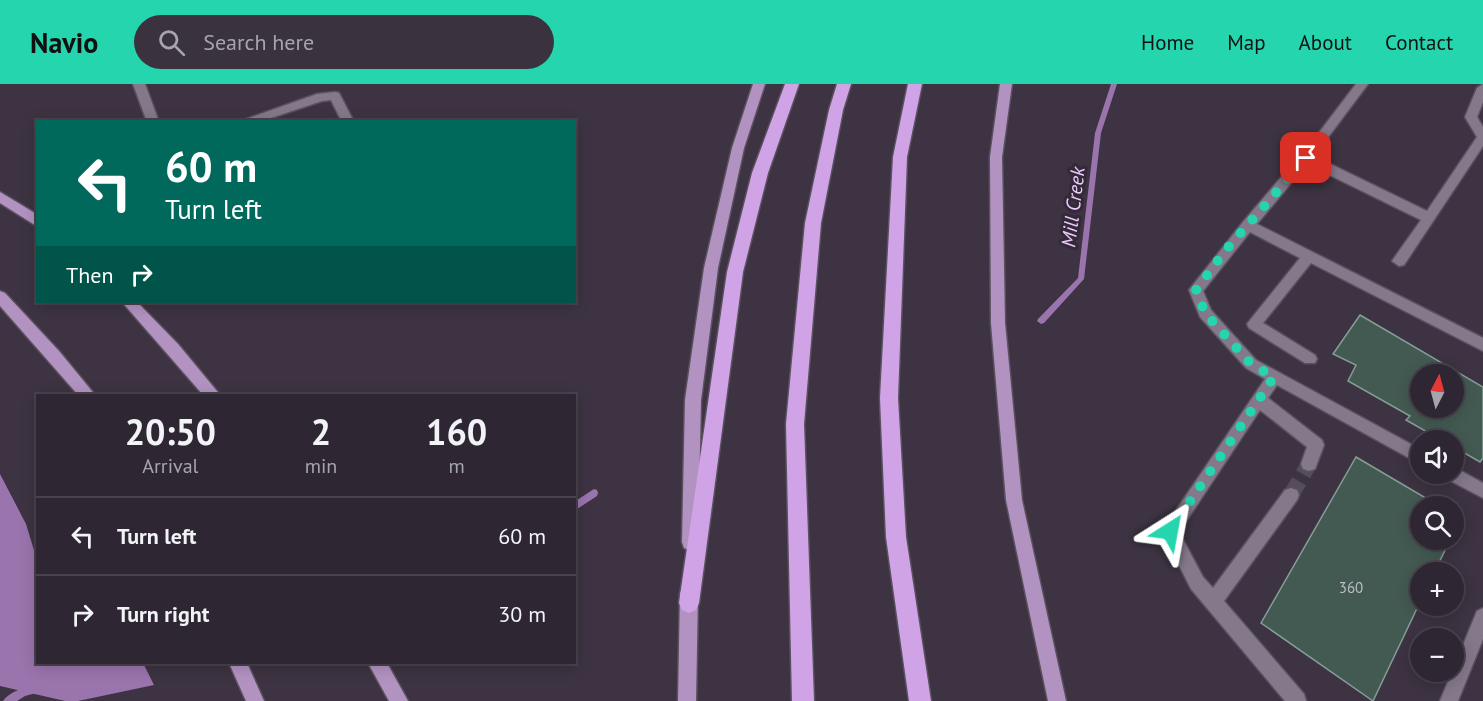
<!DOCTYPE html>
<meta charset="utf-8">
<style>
body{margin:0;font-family:"PT Sans",sans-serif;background:#3a323e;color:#f1f3f6;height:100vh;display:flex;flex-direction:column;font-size:22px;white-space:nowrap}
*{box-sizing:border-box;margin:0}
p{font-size:20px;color:#a7a5ac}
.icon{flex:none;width:33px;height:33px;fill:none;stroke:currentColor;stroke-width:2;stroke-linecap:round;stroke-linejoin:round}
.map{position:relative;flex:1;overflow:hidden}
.drawer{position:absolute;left:36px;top:310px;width:540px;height:270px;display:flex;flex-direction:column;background:#2e2632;border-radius:0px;box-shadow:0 3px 15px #0003,0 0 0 2px #49434d}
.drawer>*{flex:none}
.banner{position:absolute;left:36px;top:36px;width:540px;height:183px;border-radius:0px;box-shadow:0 3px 15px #0003,0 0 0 2px #49434d;background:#00695c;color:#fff;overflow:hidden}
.needle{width:39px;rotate:6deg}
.controls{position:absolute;left:1410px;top:280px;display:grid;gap:12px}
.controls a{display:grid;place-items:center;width:54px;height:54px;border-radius:50%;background:#2e2632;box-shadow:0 3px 15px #0003,0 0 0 2px #49434d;font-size:30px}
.pin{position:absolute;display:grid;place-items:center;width:51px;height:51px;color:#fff;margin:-26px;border-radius:12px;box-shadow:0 3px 9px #0006}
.me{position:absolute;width:66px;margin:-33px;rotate:34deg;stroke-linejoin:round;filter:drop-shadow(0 0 4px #0008)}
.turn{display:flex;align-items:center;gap:21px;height:126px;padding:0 30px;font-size:27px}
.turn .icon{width:78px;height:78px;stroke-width:2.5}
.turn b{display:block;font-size:42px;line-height:51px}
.then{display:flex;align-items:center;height:57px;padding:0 30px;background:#0003;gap:12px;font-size:22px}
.eta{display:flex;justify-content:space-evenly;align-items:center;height:102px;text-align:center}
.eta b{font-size:36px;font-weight:700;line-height:42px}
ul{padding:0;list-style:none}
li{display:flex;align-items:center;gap:18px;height:78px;padding:0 30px;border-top:2px solid #49434d}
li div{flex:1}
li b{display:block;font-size:22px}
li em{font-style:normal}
header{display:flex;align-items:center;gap:36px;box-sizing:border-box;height:84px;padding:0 30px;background:#25d5ae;color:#111}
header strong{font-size:28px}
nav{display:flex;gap:33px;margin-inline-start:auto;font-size:21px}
.search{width:420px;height:54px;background:#3a323e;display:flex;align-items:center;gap:15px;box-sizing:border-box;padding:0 21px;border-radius:33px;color:#a7a5ac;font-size:22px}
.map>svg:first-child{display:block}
.water{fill:#9a74ad}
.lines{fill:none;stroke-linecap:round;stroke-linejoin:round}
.stream{fill:#9a74ad;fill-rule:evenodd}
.building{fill:#435a52;stroke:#859e95;stroke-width:1.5;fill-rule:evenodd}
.minor-tunnel{stroke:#564d5b;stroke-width:16;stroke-dasharray:16 8;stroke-linecap:butt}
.minor-casing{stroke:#5a515f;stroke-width:3}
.major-casing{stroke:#5a515f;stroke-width:3}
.highway-casing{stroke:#5a515f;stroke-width:3}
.minor{fill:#84788a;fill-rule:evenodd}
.major{fill:#b292c1;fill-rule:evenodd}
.highway{fill:#d0a3e6;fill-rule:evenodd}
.route{stroke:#25d5ae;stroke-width:10;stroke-dasharray:0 18}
.labels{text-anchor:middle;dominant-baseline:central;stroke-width:6;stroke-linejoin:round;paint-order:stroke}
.number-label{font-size:15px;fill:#bdbec4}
.water-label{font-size:20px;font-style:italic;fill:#ecccfd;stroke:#332938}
</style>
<header>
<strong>Navio</strong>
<div class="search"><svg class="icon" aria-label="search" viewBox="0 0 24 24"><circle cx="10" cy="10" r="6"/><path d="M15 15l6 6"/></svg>Search here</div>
<nav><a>Home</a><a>Map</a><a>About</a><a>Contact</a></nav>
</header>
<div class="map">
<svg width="1483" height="617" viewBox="0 0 1483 617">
<rect width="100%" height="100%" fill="#3d3342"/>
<path class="water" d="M0 390 26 440 37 476 38 579H143L154 601 78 617H65L0 602Z"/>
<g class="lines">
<g class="stream">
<path d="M1111 0H1117L1101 49 1084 195 1044 239 1041 240 1037 237 1038 235 1078 194 1095 49Z"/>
<path d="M594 405 597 406 598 409 597 412 574 427V418Z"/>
<path d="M33 601 36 603 38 606 36 609 25 612 17 617H3C9 608 23 604 33 601Z"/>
</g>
</g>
<g class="building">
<path d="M1360 231 1483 303V374L1480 378 1454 363V357H1443L1406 336 1410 332 1348 297 1356 281 1333 270ZM1420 291H1454V324H1420Z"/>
<path d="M1356 373 1441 423H1420V456H1450L1434 489H1420V518L1373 617 1261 539Z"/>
</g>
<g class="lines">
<path class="minor-tunnel" d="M1291 411 1309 380"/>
<defs>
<g id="minor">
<path d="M133 0H145L159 38H147Z"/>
<path d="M1356 0H1368L1314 72 1427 127 1477 53 1465 33 1477 4 1483 0V18L1477 33 1483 43V62L1404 181 1399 182 1392 177 1421 136 1307 80 1257 140 1483 254V267L1311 179 1263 239 1315 271 1317 275 1315 279H1305L1249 244 1247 240 1300 174 1250 148 1203 207 1211 226 1256 276 1420 365V380L1277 301 1268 314 1322 356 1324 361 1315 385 1309 387 1303 385 1301 380 1307 363 1260 326 1179 448 1203 493 1213 504 1285 406 1291 404 1297 406 1299 411 1297 416 1224 517 1304 610 1306 617H1285L1191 505 1162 447 1265 295 1246 284 1200 233 1189 206 1243 138 1318 50Z"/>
<path d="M335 8 339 9 354 38H342L331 16 322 17 259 38H238L317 10Z"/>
<path d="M1454 383 1483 399V414L1447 395 1445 390H1454Z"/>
<path d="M1483 524V555L1458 617H1440L1477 527Z"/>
</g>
<g id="major">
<path d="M753 0H765L744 64 718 184 701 316 698 458 696 464 690 466 684 464 682 458 685 316 704 184 732 64Z"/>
<path d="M1000 0H1012L1002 73 1005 239 1022 416 1066 617H1048L1006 416 991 239 990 73Z"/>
<path d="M0 108 38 131V143L0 119Z"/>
<path d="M0 207 5 209 59 267 96 312H79L0 222Z"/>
<path d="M122 218H137L178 260 221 312H204Z"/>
<path d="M689 501 695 503 698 509 696 617H678L680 509 683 503Z"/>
<path d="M229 579H247L264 617H246Z"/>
<path d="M368 579H387L408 617H389Z"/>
</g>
<g id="highway">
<path d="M785 0H799L768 89 743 188 699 519 696 526 689 529 682 526 679 519 727 188 752 89Z"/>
<path d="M837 0H851L843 26 821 139 804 340 814 617H792L786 340 805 139 829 26Z"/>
<path d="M908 0H922L907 73 898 314 906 453 931 617H909L886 453 880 314 893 73Z"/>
</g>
</defs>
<use href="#minor" class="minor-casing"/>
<use href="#major" class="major-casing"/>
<use href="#highway" class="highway-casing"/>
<use href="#minor" class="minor"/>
<use href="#major" class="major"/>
<use href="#highway" class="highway"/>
</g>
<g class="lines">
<path class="route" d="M1170 447 1274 293 1251 280 1205 229 1196 206 1225 167 1306 74"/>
</g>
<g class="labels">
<g class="number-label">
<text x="1351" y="503">360</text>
</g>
<g class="water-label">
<text transform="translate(1073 123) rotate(-83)">Mill Creek</text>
</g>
</g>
</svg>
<div class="controls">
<a><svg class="needle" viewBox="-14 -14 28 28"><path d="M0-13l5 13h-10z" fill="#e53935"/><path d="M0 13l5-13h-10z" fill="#a7a5ac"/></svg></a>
<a><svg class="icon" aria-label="sound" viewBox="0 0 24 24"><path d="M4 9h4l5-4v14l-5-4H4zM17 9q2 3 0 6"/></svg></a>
<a><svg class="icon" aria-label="search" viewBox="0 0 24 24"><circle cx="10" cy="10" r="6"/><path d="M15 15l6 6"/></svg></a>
<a>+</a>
<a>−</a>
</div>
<div class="pin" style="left:1306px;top:74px;background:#d93025"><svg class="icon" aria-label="arrive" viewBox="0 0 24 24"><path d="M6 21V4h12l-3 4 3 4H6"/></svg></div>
<svg class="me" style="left:1170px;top:447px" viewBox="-20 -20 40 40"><path d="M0-17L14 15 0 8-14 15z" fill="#25d5ae" stroke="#fff" stroke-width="4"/></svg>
<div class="banner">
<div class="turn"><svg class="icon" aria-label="left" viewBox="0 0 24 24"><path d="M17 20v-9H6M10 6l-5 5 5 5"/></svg><div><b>60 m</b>Turn left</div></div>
<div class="then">Then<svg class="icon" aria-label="right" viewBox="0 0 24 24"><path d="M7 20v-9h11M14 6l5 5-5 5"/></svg></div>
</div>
<section class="drawer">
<div class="eta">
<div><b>20:50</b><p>Arrival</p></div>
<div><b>2</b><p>min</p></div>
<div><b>160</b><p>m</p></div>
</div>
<ul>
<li><svg class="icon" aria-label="left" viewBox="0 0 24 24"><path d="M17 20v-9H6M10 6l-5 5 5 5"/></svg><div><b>Turn left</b></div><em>60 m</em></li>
<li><svg class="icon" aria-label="right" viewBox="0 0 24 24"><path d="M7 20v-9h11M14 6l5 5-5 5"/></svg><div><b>Turn right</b></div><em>30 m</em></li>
</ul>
</section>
</div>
